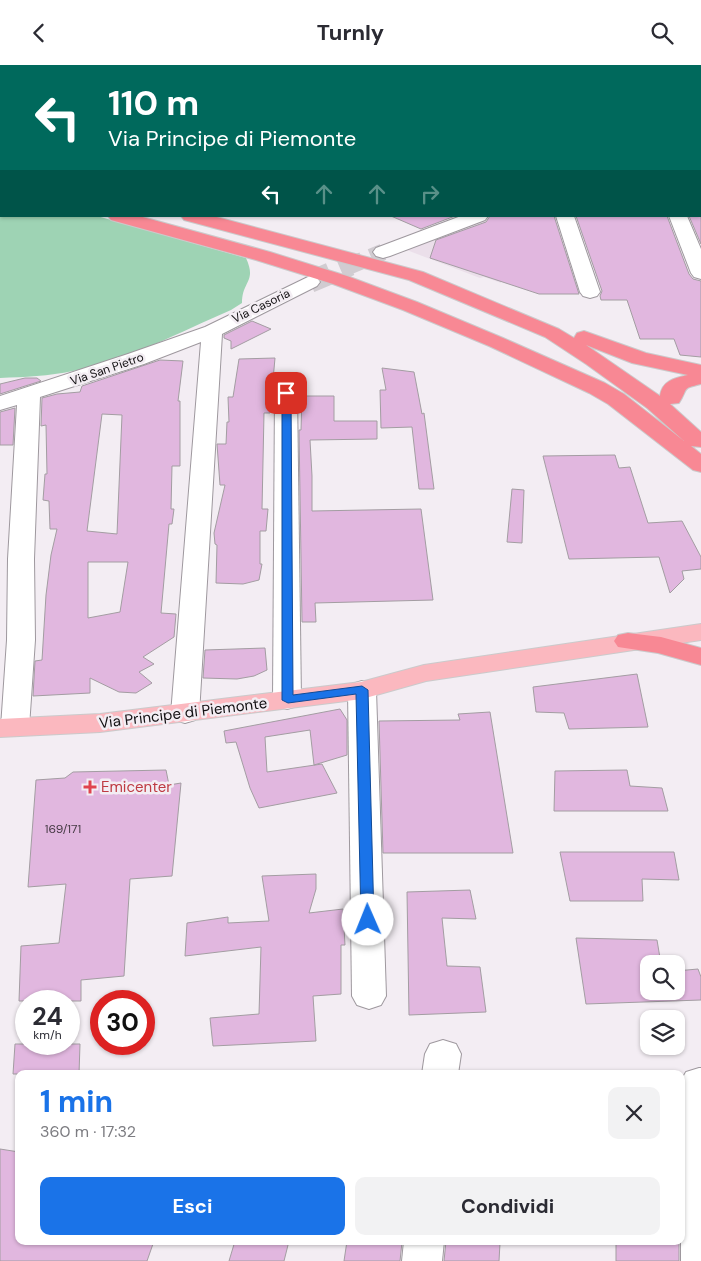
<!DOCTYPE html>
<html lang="it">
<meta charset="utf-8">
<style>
body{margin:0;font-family:"DM Sans",sans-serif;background:#f2f2f3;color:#2b2b33;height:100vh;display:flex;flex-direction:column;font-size:19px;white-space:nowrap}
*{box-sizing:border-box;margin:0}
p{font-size:16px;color:#7c7c81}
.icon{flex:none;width:28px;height:28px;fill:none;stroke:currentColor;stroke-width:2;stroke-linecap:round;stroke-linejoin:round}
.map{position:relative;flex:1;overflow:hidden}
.panel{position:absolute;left:15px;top:1005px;width:670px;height:175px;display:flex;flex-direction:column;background:#fff;border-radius:10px;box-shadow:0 1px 4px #0004}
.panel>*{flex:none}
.guide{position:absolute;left:0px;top:0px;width:701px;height:152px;box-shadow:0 1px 4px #0004;background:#00695c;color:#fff;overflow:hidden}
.fabs{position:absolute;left:640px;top:890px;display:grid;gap:10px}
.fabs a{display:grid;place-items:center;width:45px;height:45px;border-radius:10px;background:#fff;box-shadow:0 1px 4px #0004;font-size:25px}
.speed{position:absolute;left:15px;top:925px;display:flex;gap:10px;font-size:25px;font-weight:700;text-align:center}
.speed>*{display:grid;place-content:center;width:65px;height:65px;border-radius:50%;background:#fff;box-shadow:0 1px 4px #0004;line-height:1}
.speed small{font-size:12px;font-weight:400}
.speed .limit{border:8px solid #d22;background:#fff;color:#111}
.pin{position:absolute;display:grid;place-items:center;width:42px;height:42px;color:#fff;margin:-21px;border-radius:10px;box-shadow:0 2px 8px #0006}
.me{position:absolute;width:55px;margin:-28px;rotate:359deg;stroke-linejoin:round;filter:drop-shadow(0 0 4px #0008)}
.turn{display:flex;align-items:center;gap:18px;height:105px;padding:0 25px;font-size:22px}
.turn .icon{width:65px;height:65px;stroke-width:2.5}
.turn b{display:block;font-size:35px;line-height:42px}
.lanes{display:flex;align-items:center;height:48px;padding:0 25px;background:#0003;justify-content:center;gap:25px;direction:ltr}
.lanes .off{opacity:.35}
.round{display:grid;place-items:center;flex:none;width:52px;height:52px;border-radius:10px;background:#f2f2f3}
.overview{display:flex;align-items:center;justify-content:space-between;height:85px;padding:0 25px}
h1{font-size:30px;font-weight:700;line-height:38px;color:#1a73e8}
.action{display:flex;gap:10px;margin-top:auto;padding:10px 25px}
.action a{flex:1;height:58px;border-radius:10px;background:#1a73e8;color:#fff;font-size:20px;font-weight:700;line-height:58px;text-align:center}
.action a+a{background:#f2f2f3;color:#2b2b33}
header{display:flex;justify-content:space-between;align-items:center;height:65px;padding:0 25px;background:#fff;font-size:22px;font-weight:700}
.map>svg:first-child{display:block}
.built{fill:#ebdfea}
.green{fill:#9ed3b4}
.building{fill:#e1b7df;stroke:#a39da2;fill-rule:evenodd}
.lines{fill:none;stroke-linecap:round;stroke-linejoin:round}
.minor-tunnel-far1{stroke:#d1ccd1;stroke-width:17;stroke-dasharray:17 9;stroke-linecap:butt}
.minor-tunnel{stroke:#d1ccd1;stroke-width:22;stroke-dasharray:22 11;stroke-linecap:butt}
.minor-casing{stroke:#9e989e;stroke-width:2}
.major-casing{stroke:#cbcacb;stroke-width:2}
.highway-casing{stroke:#cbcacb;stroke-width:2}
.minor{fill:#fff;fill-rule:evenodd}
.major{fill:#fbb8bf;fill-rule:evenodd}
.highway{fill:#f88894;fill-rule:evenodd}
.route{fill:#1a73e8;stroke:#114b97}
.health-dot{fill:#e0444e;stroke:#f3edf3;stroke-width:2}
.labels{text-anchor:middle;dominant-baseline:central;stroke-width:5;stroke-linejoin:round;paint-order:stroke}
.far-street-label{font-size:12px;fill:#121012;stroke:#f3edf3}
.number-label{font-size:12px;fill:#463a45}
.street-label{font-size:15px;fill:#121012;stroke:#f3edf3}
.health-label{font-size:15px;fill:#be3a42;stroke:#f3edf3;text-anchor:start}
</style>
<header><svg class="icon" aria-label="back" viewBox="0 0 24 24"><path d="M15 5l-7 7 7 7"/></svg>Turnly<svg class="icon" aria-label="search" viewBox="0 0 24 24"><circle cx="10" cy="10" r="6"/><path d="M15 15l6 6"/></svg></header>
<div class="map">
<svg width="701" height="1196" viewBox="0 0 701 1196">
<rect width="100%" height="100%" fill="#f3edf3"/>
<path class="built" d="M484 153 487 170 497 186 501 218 484 212 480 213 404 184Z"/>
<path class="green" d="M0 124 1 151H97L246 193C257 217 242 216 242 238L231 245C180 267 128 295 73 306 49 311 25 312 0 313Z"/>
<g class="building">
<path d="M391 151H455L421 164Z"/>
<path d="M490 151H554L579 229H539L430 193 436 175 486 157Z"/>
<path d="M576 151H667L689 209 693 214 701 216V292L680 290 674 274H640L627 235H601L600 231 602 226Z"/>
<path d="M689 151H701V179Z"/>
<path d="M252 256 271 264 231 284V276L224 273V270Z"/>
<path d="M275 293 270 348H264L262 444H268L266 466H260V499H262L259 515 243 519 216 518 217 480 215 479 214 468 225 420H220L217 379H226L227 357H229L228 332H233L239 294Z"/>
<path d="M160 295 183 296 178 336H180V401H172L171 444H174L172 459H169L161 548 176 549 174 572 143 592 154 599 139 607 152 618 136 628 119 627 90 613V628L33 631 35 596 42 595 46 530 51 490 57 464H50L49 436 43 435 45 409H47L46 360 41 361 42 333 57 329 80 327 82 321ZM102 349 122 350 117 469 87 466ZM88 497H128L120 547 88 553Z"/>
<path d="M382 303 414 307 422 349 424 348 434 424H419L412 362 381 363 380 325H386Z"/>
<path d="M25 313H37L41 316 0 329V319Z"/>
<path d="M302 331H334V356H377V374L310 375 312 411V446L421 444 433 535 315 538 316 557H302L299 365H301Z"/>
<path d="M15 343 13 380H0V347Z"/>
<path d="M615 390 619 403 630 402 648 458 682 456 701 492V504L682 506 684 514 670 528 659 492 569 494 543 391Z"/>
<path d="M512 424 524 425 522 478 507 477Z"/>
<path d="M265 583 267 605 254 611 237 614 203 613 205 585Z"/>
<path d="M637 609 648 662 569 664 564 648 536 647 533 622Z"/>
<path d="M340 644 347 655V690L314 700 310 665 265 672 267 707 322 699 337 728 259 743 250 723 236 677 226 678 224 666Z"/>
<path d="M490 647 513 788H383L379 656 460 655 458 649Z"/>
<path d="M166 705 169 720 181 718 172 811 130 814 124 911 81 915V936H19L21 881 59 878 66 819 28 822 36 715 65 713 73 707Z"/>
<path d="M627 705 630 721 662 723 668 746H554L555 706Z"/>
<path d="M560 787H674L679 815 642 814 643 836H570Z"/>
<path d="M316 809V824L309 848 343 844 345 880H341V929L313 931 316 976 213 981 210 953 259 949 261 882 185 891 187 858 228 852V858L269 856 262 811Z"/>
<path d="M470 825 476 854 442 853 447 901 480 902 486 947 409 950 407 827Z"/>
<path d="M576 873 657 875 661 899H649V926H676V906L698 904 701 912V935L586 939Z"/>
<path d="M15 979H80L79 1009H13Z"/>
<path d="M0 1084 19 1087V1176H154L147 1196H0Z"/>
<path d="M235 1176H289L284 1196H229Z"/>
<path d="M347 1176 402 1177 400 1196H344Z"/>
<path d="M446 1176 500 1178 499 1196H444Z"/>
<rect x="616" y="1176" width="63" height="20"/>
</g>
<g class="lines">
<path class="minor-tunnel-far1" d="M347 202 383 187"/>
<path class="minor-tunnel" d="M310 217 350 200"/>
<defs>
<g id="minor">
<path d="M0 0H11L12 1H1V5Z"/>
<path d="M281 0H297V1H282Z"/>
<path d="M321 0H337V1H322Z"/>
<rect x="700" y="37" width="1" height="10"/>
<rect x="700" y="120" width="1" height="10"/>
<path d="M461 151H488L485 155 390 191 383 193 376 191 373 187 376 183Z"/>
<path d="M556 151H574L600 227 597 231 590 233 583 231 580 227Z"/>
<path d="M669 151H687L701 184V214L694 212 691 208Z"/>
<path d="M310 211 317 213 320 217 317 221 222 269 199 649 195 655 185 658 175 655 171 649 201 277 144 299 40 332 34 494 35 575 29 662 25 668 15 671 5 668 1 662 7 575 8 494 17 340 0 345V331L128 289 205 262Z"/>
<path d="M286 320 294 322 297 327 301 635 297 641 287 644 277 641 273 635 275 327 278 322Z"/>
<path d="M362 616 372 619 376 625 386 931 381 940 369 944 357 940 352 931 348 625 352 619Z"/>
<path d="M443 975 456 979 461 989 458 1009H422L425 989 430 979Z"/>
<path d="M699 1003H701V1196H681V1016L686 1007Z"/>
<path d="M404 1176H444L442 1196H402Z"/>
</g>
<path id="major" d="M701 559V575L426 616 362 634 100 667 0 672V654L100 649 361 617 424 600Z"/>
<g id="highway">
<rect x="0" y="82" width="1" height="10"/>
<rect x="0" y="114" width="1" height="11"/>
<path d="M108 151H139L270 187 347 211 417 237 503 273 605 318 624 329 684 376 647 343 586 299 545 272 409 215 184 155 181 151H213L423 207 559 264 574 273 577 268 584 266 646 288 701 300V319C680 324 689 323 679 338L670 339 701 367V382L691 381 701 389V407L693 405 608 339 589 328 489 281 403 245 333 219 256 195 111 155ZM586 280 632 298 688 310C674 313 662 316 660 331Z"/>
<path d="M628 568 661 572 701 583V600L658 588 618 582 614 576 618 570Z"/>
</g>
</defs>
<use href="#minor" class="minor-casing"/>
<use href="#major" class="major-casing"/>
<use href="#highway" class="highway-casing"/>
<use href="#minor" class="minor"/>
<use href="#major" class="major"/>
<use href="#highway" class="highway"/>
</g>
<path class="route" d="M286 325 291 328 293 630 362 621 368 625 374 855 372 859H363L361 855 356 629 288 638 282 635V328Z"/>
<path class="health-dot" d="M87.5 714.5h5v5h5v5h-5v5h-5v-5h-5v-5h5z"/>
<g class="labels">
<g class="far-street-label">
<text transform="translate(261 241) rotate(-26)">Via Casoria</text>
<text transform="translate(107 304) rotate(-19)">Via San Pietro</text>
</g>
<g class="number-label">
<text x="63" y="764">169/171</text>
</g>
<g class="street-label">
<text transform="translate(183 648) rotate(-7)">Via Principe di Piemonte</text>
</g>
<g class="health-label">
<text x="101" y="722">Emicenter</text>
</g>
</g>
</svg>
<div class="fabs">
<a><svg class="icon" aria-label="search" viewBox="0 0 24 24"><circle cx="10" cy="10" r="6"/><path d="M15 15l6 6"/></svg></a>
<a><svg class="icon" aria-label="layers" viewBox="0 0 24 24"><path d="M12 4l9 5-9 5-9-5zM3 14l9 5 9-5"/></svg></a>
</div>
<div class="speed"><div>24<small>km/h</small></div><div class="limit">30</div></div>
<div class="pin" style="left:286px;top:328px;background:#d93025"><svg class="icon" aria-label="arrive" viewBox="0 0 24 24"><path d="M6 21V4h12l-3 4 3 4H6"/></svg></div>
<svg class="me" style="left:368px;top:855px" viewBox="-20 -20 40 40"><circle r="19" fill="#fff"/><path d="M0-13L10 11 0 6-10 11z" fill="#1a73e8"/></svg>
<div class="guide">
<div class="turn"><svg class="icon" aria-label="left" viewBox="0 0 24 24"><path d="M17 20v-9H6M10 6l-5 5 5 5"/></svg><div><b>110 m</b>Via Principe di Piemonte</div></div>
<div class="lanes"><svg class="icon" aria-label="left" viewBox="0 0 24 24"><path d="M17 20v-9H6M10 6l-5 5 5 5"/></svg><svg class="icon off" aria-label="ahead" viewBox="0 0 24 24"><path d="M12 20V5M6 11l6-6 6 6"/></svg><svg class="icon off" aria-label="ahead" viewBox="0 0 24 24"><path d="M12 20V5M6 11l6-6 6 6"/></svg><svg class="icon off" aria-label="right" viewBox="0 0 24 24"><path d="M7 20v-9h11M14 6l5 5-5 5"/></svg></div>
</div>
<section class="panel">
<div class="overview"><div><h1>1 min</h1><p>360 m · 17:32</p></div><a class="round"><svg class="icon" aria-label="close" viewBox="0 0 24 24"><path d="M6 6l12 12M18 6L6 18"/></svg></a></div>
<div class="action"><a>Esci</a><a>Condividi</a></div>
</section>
</div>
